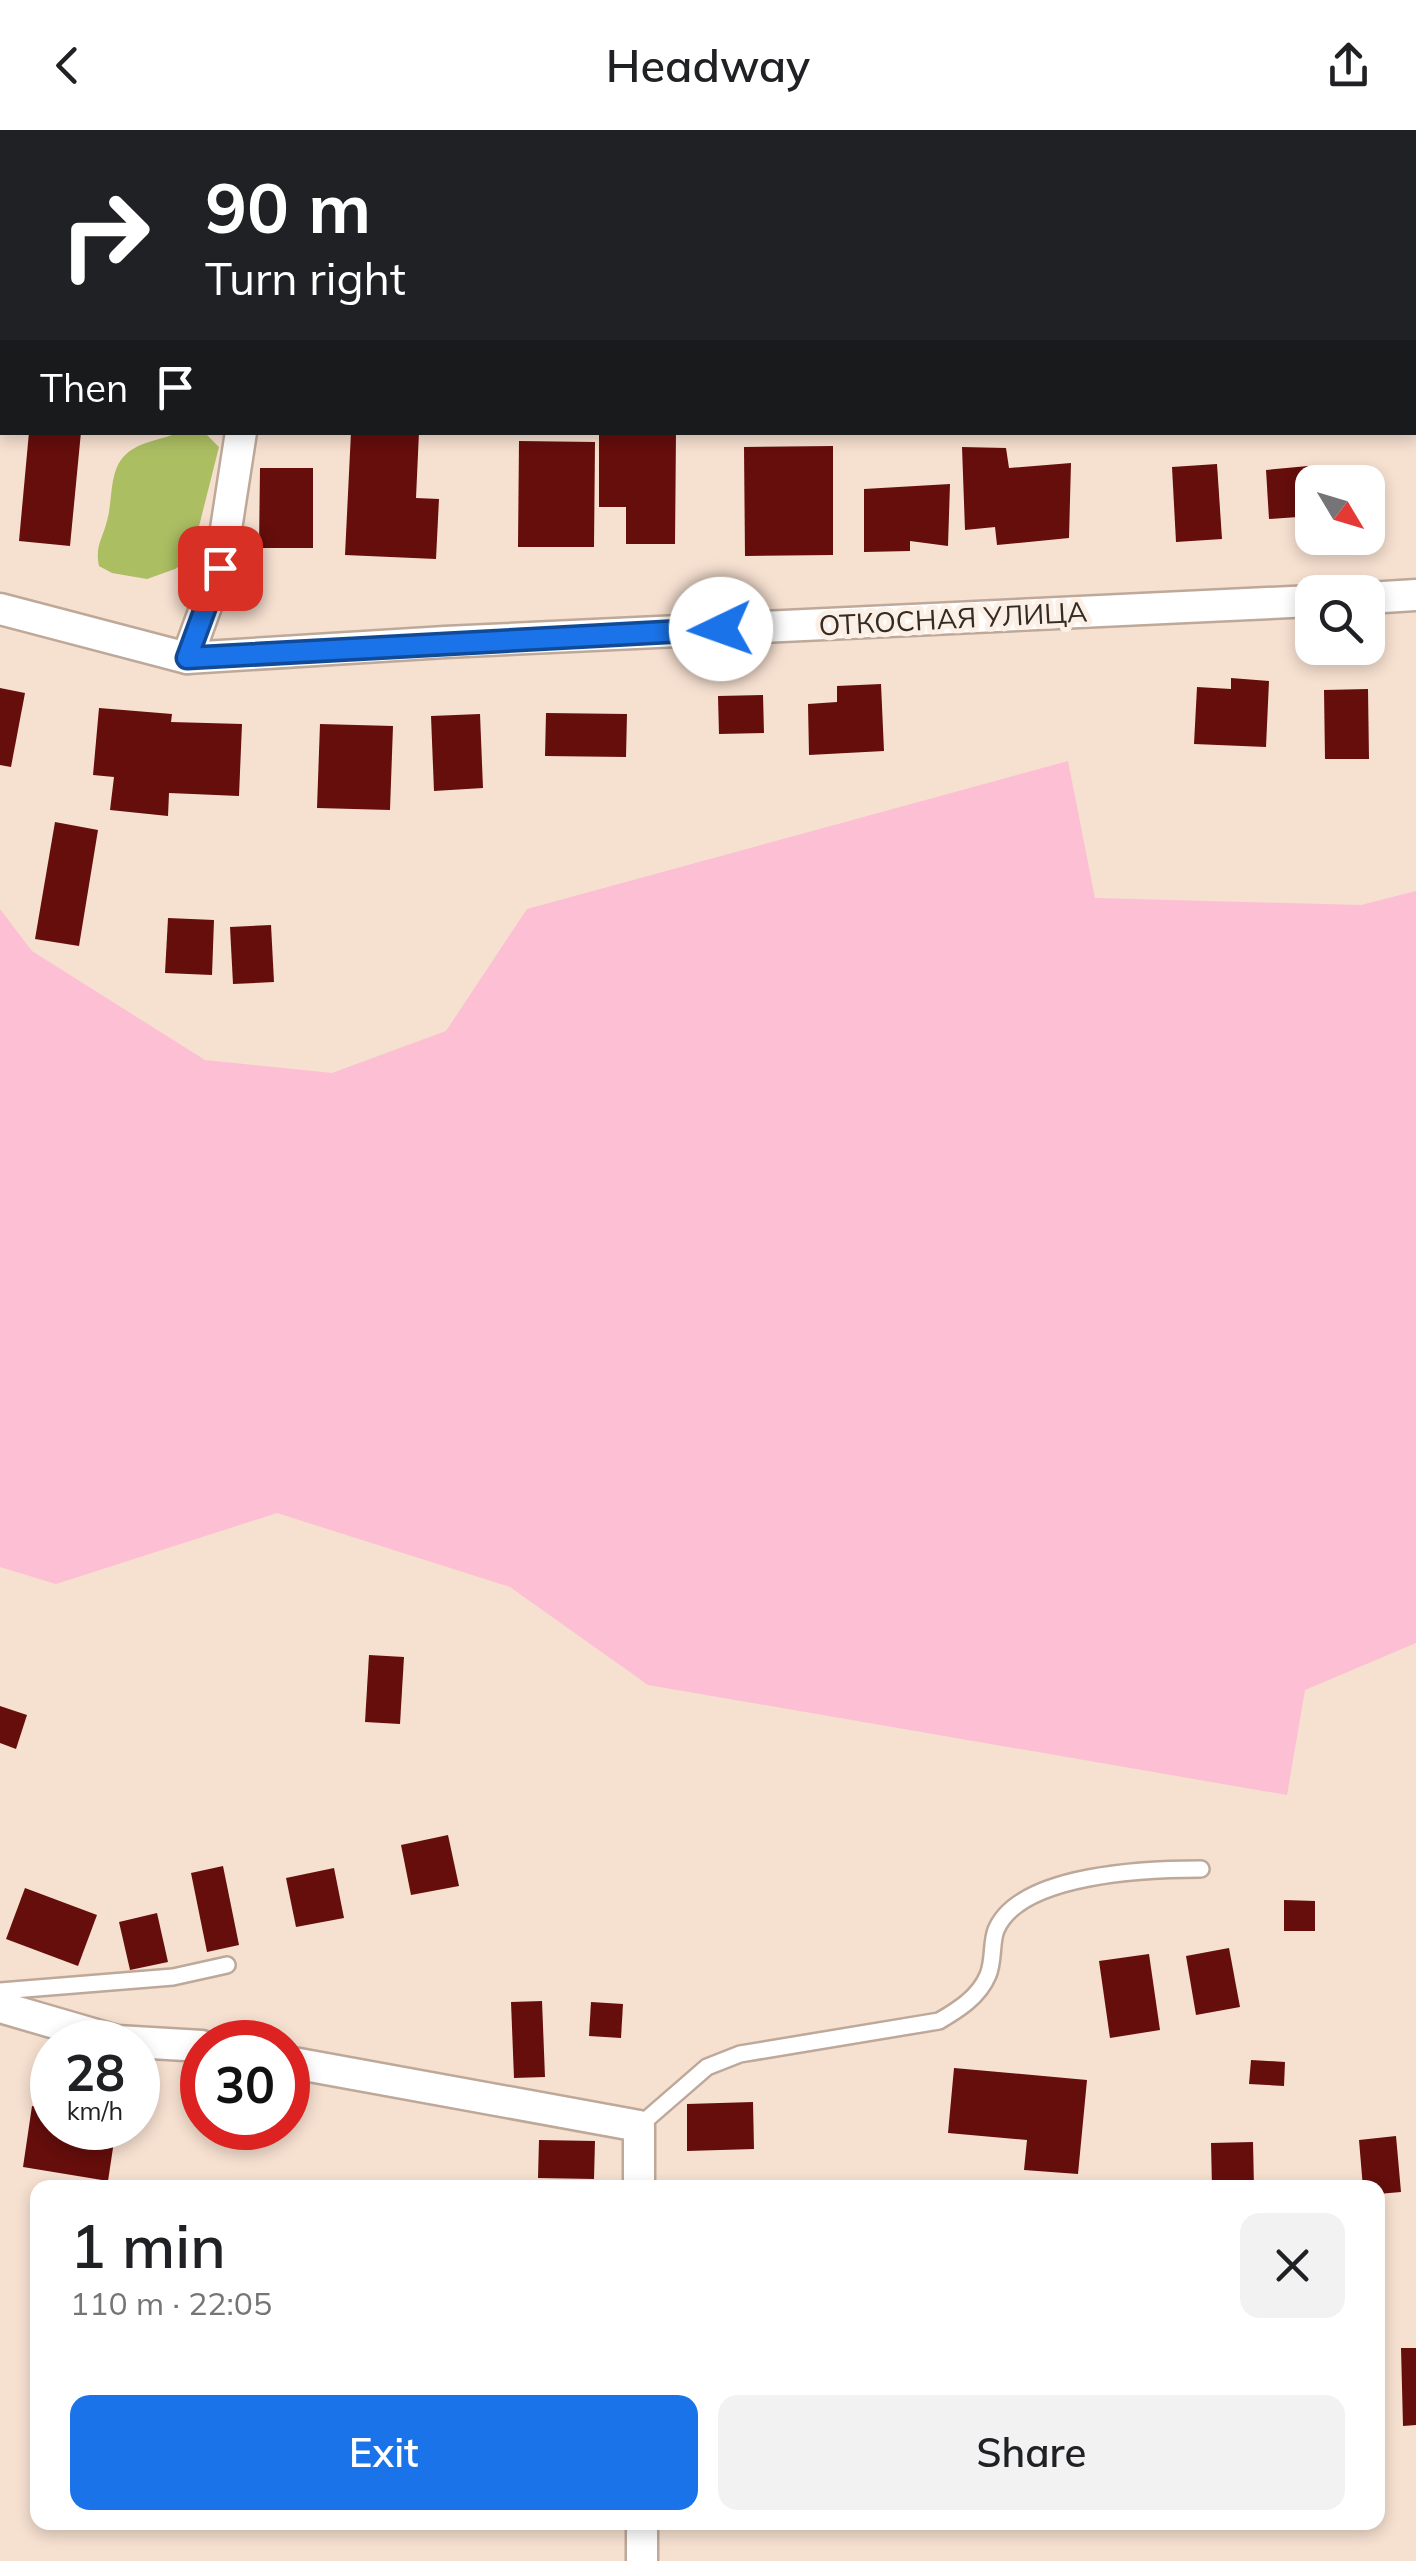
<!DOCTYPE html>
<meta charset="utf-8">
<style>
body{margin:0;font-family:Mulish,sans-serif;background:#f2f2f2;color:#202124;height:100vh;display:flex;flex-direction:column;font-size:38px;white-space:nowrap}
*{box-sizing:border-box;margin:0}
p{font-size:32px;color:#757577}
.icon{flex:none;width:55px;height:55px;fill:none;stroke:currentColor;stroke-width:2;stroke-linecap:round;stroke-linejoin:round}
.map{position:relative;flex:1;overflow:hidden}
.drawer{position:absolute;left:30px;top:2050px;width:1355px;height:350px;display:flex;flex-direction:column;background:#fff;border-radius:20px;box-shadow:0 5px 15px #0003}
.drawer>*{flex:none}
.top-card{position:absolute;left:0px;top:0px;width:1418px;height:305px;box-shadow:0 5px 15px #0003;background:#202124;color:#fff;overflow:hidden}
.needle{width:65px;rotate:128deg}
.buttons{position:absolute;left:1295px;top:335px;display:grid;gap:20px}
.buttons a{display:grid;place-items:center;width:90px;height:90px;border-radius:20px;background:#fff;box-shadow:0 5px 15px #0003;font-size:50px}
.speed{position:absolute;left:30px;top:1890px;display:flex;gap:20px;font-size:50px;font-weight:700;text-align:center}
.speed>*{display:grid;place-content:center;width:130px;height:130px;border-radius:50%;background:#fff;box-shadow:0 5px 15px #0003;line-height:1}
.speed small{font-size:25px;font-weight:400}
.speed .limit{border:15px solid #d22;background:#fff;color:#111}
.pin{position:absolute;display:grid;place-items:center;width:85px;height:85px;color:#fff;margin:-42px;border-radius:20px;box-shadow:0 5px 15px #0006}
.me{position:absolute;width:110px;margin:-55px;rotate:267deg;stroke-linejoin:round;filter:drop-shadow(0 0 8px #0008)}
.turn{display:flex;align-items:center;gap:35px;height:210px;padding:0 40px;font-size:45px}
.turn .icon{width:130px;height:130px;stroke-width:2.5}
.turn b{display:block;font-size:70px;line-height:85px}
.then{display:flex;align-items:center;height:95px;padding:0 40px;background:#0003;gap:20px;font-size:38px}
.round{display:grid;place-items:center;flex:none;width:105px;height:105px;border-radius:20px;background:#f2f2f2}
.headline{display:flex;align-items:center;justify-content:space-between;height:170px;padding:0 40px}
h1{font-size:60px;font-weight:600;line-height:75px}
.action{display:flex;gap:20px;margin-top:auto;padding:20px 40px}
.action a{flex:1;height:115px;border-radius:20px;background:#1a73e8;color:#fff;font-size:40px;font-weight:600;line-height:115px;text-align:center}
.action a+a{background:#f2f2f2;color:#202124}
header{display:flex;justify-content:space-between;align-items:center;height:130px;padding:0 40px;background:#fff;font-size:45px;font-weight:600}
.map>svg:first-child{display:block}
.green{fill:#fdbfd3}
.water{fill:#abbe62}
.building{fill:#650e0c}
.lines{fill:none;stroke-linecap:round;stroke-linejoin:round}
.service-casing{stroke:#bda899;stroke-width:20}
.minor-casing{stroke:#bda899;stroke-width:35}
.service{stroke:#fff;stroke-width:15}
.minor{stroke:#fff;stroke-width:30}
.route-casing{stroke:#114b97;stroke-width:25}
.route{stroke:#1a73e8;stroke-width:18}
.labels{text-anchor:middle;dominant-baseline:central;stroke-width:10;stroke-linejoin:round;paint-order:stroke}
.street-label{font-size:28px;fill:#332b25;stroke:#fcefe5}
</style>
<header><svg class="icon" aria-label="back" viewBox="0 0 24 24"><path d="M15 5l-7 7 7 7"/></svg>Headway<svg class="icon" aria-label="share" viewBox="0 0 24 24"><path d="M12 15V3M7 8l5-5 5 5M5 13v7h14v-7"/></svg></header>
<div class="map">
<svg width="1416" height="2431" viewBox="0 0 1416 2431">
<rect width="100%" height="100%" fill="#f6e0d0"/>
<path class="green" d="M1068 631 1095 768 1361 775 1416 761V1513L1305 1560 1287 1665 648 1555 510 1457 277 1383 56 1454 0 1437V779L32 821 205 930 332 943 446 901 527 779Z"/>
<path class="water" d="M177 303 207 305 219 317 191 428 175 439 147 449 112 443 99 436C95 416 102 410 107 391 114 367 107 334 133 319 145 311 164 309 177 303Z"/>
<g class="building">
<path d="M29 302H81L70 416 19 411Z"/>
<path d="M351 302H419L416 368 439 369 436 429 345 425Z"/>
<path d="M599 302H676L675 414H626V377H599Z"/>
<path d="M519 311 595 312 594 417H518Z"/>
<path d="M833 316V425L745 426 744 317Z"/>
<path d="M962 317 1006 318 1009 338 1071 333 1069 408 997 415 995 397 965 400Z"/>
<path d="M1217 334 1222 409 1176 412 1172 337Z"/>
<path d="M1308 336 1312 386 1269 389 1266 340Z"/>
<path d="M260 338H313V418H259Z"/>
<path d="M950 354 948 416 910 411V421L864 422V359Z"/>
<path d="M1231 548 1269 551 1266 617 1194 614 1197 557 1231 559Z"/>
<path d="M881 554 884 621 809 625 808 574 837 572V556Z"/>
<path d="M0 558 25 563 11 637 0 635Z"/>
<path d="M1368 559 1369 629H1325L1324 560Z"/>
<path d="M763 565 764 603 719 604 718 566Z"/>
<path d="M99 578 172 584 171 592 242 594 239 666 169 663 168 686 110 680 114 647 93 645Z"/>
<path d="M546 583 627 584 626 627 545 626Z"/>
<path d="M480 584 483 658 434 661 431 586Z"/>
<path d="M320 594 393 596 390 680 317 678Z"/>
<path d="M55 692 98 700 79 816 35 809Z"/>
<path d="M168 788 214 790 212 845 165 843Z"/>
<path d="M271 795 274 852 233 854 230 797Z"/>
<path d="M369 1525 404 1527 400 1594 365 1592Z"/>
<path d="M0 1576 27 1585 16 1619 0 1613Z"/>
<path d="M448 1705 459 1756 411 1765 401 1715Z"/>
<path d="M223 1736 239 1815 207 1822 191 1743Z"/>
<path d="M334 1738 344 1788 296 1797 286 1748Z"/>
<path d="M25 1758 97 1785 78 1836 6 1809Z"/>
<path d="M1284 1770 1315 1771V1801H1284Z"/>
<path d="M157 1783 168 1832 130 1840 119 1792Z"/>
<path d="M1229 1818 1240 1877 1196 1885 1186 1826Z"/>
<path d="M1149 1824 1160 1900 1110 1908 1099 1831Z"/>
<path d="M542 1871 545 1947 514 1948 511 1872Z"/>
<path d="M591 1872 623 1874 621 1908 589 1906Z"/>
<path d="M1251 1930 1285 1932 1284 1956 1249 1954Z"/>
<path d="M954 1938 1087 1950 1078 2044 1024 2040 1027 2010 948 2003Z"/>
<path d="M753 1972 754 2019 687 2021V1974Z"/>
<path d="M32 1976 52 1979V1998H116L108 2051 23 2037Z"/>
<path d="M1396 2006 1401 2062 1378 2064V2058H1363L1359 2010Z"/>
<path d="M539 2010 595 2011 594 2049 538 2048Z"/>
<path d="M1253 2012 1254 2058H1212L1211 2013Z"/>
<path d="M1401 2218H1416V2295L1403 2296Z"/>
</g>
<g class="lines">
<defs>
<g id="service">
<path d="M0 1861 173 1847 227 1835"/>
<path d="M639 1996 707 1937 740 1924 939 1891C958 1880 979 1867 988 1845 994 1831 991 1813 996 1800 1020 1743 1149 1739 1201 1739"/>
</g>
<g id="minor">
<path d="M278 2V0"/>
<path d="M1368 468 1416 465"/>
<path d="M0 479 187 528 445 512 1312 471"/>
<path d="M187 528 220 438 241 302"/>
<path d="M0 1877 117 1911 202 1916"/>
<path d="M288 1932 639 1996V2058"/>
<path d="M642 2392V2431"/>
</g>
</defs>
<use href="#service" class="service-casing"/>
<use href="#minor" class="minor-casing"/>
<use href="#service" class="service"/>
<use href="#minor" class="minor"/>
</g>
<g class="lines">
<defs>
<path id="route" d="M220 438 187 528 721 499"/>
</defs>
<use href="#route" class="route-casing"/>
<use href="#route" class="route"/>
</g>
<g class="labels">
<g class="street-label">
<text transform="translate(953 488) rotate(-3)">ОТКОСНАЯ УЛИЦА</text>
</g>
</g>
</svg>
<div class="buttons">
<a><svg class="needle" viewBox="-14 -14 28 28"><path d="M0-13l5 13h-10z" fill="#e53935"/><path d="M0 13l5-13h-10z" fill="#757577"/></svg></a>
<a><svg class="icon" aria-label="search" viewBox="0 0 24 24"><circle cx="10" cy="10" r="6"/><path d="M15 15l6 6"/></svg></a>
</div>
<div class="speed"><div>28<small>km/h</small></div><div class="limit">30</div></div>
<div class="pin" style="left:220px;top:438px;background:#d93025"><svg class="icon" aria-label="arrive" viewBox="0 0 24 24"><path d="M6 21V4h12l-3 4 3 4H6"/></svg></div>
<svg class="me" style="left:721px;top:499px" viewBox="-20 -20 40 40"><circle r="19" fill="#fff"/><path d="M0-13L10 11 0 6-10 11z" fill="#1a73e8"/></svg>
<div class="top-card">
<div class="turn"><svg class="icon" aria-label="right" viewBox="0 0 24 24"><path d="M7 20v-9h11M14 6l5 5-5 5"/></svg><div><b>90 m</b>Turn right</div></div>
<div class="then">Then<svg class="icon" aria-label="arrive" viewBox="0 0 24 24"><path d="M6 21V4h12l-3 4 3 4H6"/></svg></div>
</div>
<section class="drawer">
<div class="headline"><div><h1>1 min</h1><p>110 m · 22:05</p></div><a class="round"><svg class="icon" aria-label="close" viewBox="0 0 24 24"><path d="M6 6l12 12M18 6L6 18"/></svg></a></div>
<div class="action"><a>Exit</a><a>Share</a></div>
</section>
</div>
